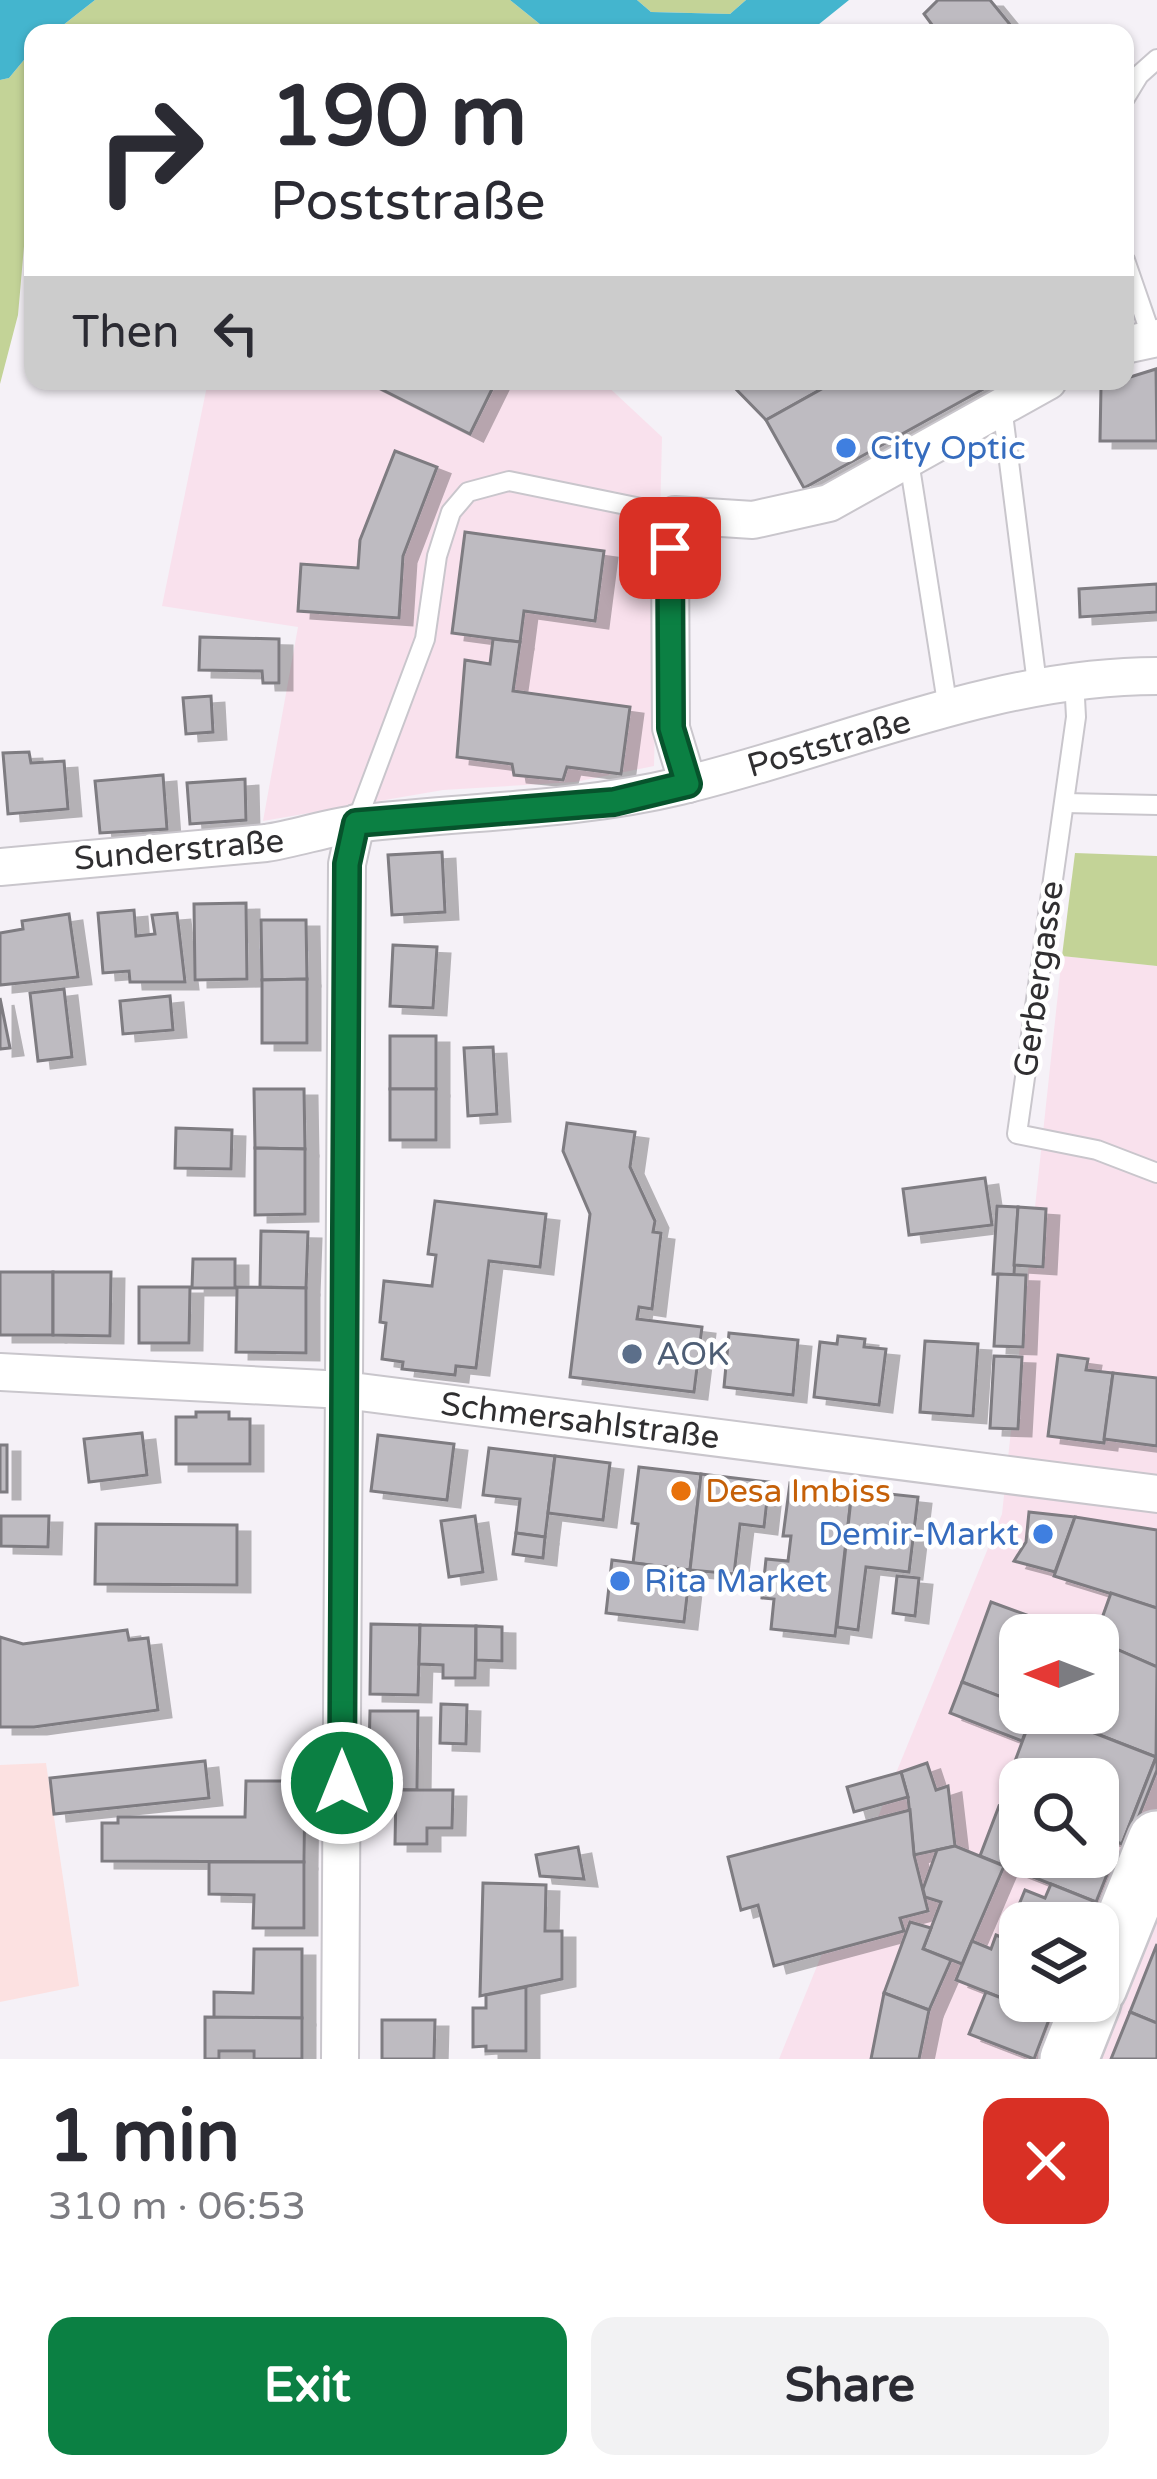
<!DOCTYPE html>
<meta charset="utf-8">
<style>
body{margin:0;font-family:"Varela Round",sans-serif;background:#f2f2f3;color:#2b2b33;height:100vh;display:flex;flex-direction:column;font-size:45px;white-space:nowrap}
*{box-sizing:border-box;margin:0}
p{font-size:39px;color:#7c7c81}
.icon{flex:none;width:66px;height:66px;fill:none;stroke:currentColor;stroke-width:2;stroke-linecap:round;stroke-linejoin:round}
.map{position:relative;height:2059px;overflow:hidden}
.sheet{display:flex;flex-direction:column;background:#fff;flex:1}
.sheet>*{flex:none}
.banner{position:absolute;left:24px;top:24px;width:1110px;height:366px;border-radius:24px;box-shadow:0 3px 9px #0004;background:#fff;color:#2b2b33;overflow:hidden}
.needle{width:78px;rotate:270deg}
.buttons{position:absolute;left:999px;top:1614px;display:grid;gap:24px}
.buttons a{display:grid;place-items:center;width:120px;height:120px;border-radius:24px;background:#fff;box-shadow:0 3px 9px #0004;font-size:60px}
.pin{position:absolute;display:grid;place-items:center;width:102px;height:102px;color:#fff;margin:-51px;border-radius:24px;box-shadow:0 6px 18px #0006}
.me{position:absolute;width:132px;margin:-66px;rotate:0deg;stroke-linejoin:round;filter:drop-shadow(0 0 9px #0008)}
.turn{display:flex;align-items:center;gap:42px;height:252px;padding:0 48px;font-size:54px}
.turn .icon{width:156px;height:156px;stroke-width:2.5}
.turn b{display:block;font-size:84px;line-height:102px}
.then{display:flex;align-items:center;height:114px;padding:0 48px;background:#0003;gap:24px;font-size:45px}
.round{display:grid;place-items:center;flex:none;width:126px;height:126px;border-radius:24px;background:#f2f2f3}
.overview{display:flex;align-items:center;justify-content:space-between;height:204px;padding:0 48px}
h1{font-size:72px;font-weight:700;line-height:90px}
.cta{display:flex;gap:24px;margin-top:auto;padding:24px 48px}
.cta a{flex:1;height:138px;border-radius:24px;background:#0b8043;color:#fff;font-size:48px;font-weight:700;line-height:138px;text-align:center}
.cta a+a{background:#f2f2f3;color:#2b2b33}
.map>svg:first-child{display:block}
.commercial{fill:#f9e1ed;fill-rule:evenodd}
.education{fill:#fce1e1}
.green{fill:#c3d397}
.water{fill:#44b5ce}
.building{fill:#bebbc1;stroke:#7e7b81;stroke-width:3;filter:url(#shadow)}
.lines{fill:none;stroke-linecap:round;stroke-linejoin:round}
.lane-casing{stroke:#c9c6cc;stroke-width:22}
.street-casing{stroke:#c9c6cc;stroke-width:40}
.primary-casing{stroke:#c9c6cc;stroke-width:62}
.lane{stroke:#fff;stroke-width:18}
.street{stroke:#fff;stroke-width:36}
.primary{stroke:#fff;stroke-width:57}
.route-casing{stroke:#07532c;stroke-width:30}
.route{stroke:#0b8043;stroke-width:21}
.shop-dot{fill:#3f7fe0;stroke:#fff;stroke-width:4.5}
.service-dot{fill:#5c6f8a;stroke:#fff;stroke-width:4.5}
.food-dot{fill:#e8710a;stroke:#fff;stroke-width:4.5}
.labels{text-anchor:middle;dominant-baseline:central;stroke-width:9;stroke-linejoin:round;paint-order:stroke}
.shop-label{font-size:33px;fill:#366cbe;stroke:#fff;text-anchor:start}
.street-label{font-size:33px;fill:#302f31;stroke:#fff}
.service-label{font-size:33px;fill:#4e5e75;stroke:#fff;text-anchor:start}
.food-label{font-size:33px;fill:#c56008;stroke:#fff;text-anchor:start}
</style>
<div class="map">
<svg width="1157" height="2059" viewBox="0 0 1157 2059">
<defs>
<filter id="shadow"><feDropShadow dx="13" dy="7" stdDeviation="0" flood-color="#0004"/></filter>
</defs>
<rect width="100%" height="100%" fill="#f5f1f7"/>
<g class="commercial">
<path d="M208 381H602L662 437 654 766 575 782 443 790 263 821 298 627 162 606Z"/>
<path d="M1062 956 1157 966V2059H779L1002 1514ZM1020 1635H1098V1713H1020ZM1020 1779H1098V1857H1020ZM1020 1923H1098V2001H1020Z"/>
</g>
<path class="education" d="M46 1763 79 1986 0 2002V1765Z"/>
<g class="green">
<path d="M95 0H510L551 33H53Z"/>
<path d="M637 0H746L730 14 651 12Z"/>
<path d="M33 49V220L25 235 18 315 0 384V80L9 78Z"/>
<path d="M1075 853 1157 856V966L1062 956Z"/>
</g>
<g class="water">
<path d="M0 0H95L53 33H33V49L9 78 0 80Z"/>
<path d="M510 0H637L651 12 730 14 746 0H849L808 33H551Z"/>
</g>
<g class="building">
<path d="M938 0H990L1017 33H938L924 14Z"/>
<path d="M1156 369 1157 441H1100L1101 386Z"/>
<path d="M365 381H496L470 434Z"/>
<path d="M728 381H836L766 420Z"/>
<path d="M836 381H998L804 488 766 420Z"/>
<path d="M395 451 437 467 403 556 399 618 298 611 301 564 358 568 360 540Z"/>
<path d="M465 532 604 551 595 621 524 611 520 642 452 633Z"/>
<path d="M1157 584V612L1080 617 1079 589Z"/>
<path d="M200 637 279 639V683H263L262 671 199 670Z"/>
<path d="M493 639 520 642 513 691 630 707 621 774 567 767 563 780 514 775 512 764 457 757 465 660 490 664Z"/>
<path d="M211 696 213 732 186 734 183 698Z"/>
<path d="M29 752 31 763 64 761 68 809 8 814 3 753Z"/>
<path d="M163 775 167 829 100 833 95 781Z"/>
<path d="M245 779 246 820 190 824 187 783Z"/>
<path d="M442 852 445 912 392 915 388 855Z"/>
<path d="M246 903 247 979 195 980 194 904Z"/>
<path d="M134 910 136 936 155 934 152 915 177 913 185 982H130L129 971 103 973 98 913Z"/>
<path d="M69 914 78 977 0 985V933L23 929 22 921Z"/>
<path d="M261 920H306L307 979 262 980Z"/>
<path d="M393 945 437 947 433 1008 390 1006Z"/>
<path d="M307 979V1043H262V980Z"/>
<path d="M64 989 72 1057 38 1061 30 993Z"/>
<path d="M170 996 173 1030 123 1034 120 1001Z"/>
<path d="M0 998 10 1048 0 1049Z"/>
<rect x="390" y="1036" width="46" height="53"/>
<path d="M493 1047 497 1114 468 1116 464 1048Z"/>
<path d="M254 1089H304L305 1149 255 1148Z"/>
<rect x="390" y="1089" width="46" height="51"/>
<path d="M567 1123 635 1132 630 1167 655 1221 653 1232 661 1233 652 1309 639 1307 637 1319 702 1327 694 1392 570 1377 590 1214 563 1151Z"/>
<path d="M176 1128 232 1130 231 1169 175 1168Z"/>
<path d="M255 1148 305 1149V1214L255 1215Z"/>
<path d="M985 1178 992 1225 909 1235 903 1189Z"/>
<path d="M435 1201 546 1214 540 1267 489 1261 476 1368 456 1366 455 1375 402 1369 403 1362 382 1359 386 1323 380 1322 384 1281 432 1286 436 1255 428 1254Z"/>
<path d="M997 1206 1018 1207 1014 1275 993 1274Z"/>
<path d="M1018 1207 1046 1209 1043 1267 1014 1265Z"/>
<path d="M261 1231 308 1232 306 1288 260 1287Z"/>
<path d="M193 1259H235V1288H192Z"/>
<rect x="0" y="1272" width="53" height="63"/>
<path d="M53 1272H111L110 1336 53 1335Z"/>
<path d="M998 1274 1026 1275 1023 1347 994 1346Z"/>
<path d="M139 1287H190L189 1343H139Z"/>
<path d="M237 1287 306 1288V1353L236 1352Z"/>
<path d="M729 1333 798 1340 793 1395 724 1387Z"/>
<path d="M838 1336 865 1339 864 1347 886 1349 879 1405 814 1397 820 1342 837 1344Z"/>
<path d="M925 1341 978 1344 973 1416 920 1412Z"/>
<path d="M1058 1355 1088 1359 1086 1370 1113 1373 1104 1443 1048 1436Z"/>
<path d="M994 1356 1022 1357 1018 1429 990 1428Z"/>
<path d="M1113 1373 1157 1378V1446L1104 1439Z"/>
<path d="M196 1412H229V1419H250V1464H176V1417H196Z"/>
<path d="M142 1433 147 1475 89 1482 84 1439Z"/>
<path d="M378 1435 454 1444 447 1500 371 1491Z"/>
<rect x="0" y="1445" width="7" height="47"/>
<path d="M489 1448 555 1456 545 1537 516 1533 520 1499 483 1495Z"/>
<path d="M555 1456 610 1463 603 1520 548 1513Z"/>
<path d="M639 1467 701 1474 690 1570 633 1563 638 1524 632 1523Z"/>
<path d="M701 1474 769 1482 764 1527 740 1524 734 1574 690 1570Z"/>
<path d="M790 1483 852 1490 835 1636 771 1629 774 1599 762 1598 766 1559 788 1561 791 1536H783Z"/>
<path d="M852 1490 918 1497 909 1572 866 1567 858 1630 837 1627Z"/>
<path d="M1029 1512 1075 1517 1055 1572 1014 1561 1026 1542Z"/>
<path d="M1 1516H49L48 1547 1 1546Z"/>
<path d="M475 1516 483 1572 449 1577 441 1521Z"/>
<path d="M1075 1517 1157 1530V1608L1054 1576Z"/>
<path d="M96 1524 237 1525V1585L95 1584Z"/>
<path d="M516 1533 545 1537 543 1558 513 1554Z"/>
<path d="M612 1560 690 1570 684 1622 606 1613Z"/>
<path d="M897 1576 919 1578 915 1616 893 1613Z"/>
<path d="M1111 1593 1157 1608V1667L1098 1641 1096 1635Z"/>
<path d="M991 1602 1082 1635H1020V1704L962 1682Z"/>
<path d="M371 1624 420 1625 418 1695 370 1694Z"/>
<path d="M420 1625 476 1626 475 1678H443V1665L419 1664Z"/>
<path d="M476 1626 502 1627V1661L476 1660Z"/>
<path d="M127 1630 129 1640 148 1638 158 1710 34 1727H0V1637L23 1644Z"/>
<path d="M1098 1641 1157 1667 1156 1757 1043 1713H1098Z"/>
<path d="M962 1682 1020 1704V1713H1033L1022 1741 950 1713Z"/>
<path d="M441 1704 467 1705 466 1744 440 1743Z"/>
<path d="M370 1711H418L417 1790 368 1789Z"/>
<path d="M1033 1713H1043L1156 1757 1122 1844 1098 1835V1779L1020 1781 1009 1777Z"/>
<path d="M1157 1755V1770L1127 1846 1122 1844Z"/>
<path d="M205 1761 209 1798 54 1814 50 1778Z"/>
<path d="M927 1763 936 1790 948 1786 955 1846 914 1855 908 1797 901 1772Z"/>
<path d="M901 1772 908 1797 854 1812 847 1787Z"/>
<path d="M246 1781H305L304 1862 102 1861V1823H118V1817H245Z"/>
<path d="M396 1790H453L452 1828H427V1844H395Z"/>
<path d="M999 1806 1020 1815V1857H1098V1850L1114 1857 1096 1902 980 1856Z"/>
<path d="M910 1810 914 1855 928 1911 900 1918 904 1931 774 1966 758 1905 741 1910 728 1857Z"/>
<path d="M955 1846 1004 1866 962 1964 923 1949 941 1902 925 1897 923 1889 937 1850Z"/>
<path d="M578 1847 584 1879 540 1876 536 1855Z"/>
<path d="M209 1862H304V1928H253L254 1895 209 1894Z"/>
<path d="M483 1883 546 1885 545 1931H562V1979L480 1996Z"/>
<path d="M1051 1884 1096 1902 1087 1923H1036L1016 1912 1025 1890 1045 1898Z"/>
<path d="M910 1922 931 1928 923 1949 951 1960 929 2010 884 1993Z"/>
<path d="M996 1935 1020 1945V2001H1057L1050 2017 956 1980 972 1941 991 1949Z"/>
<path d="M1157 1944V2023L1130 2012Z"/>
<path d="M254 1949H302V2018H214V1992L253 1993Z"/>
<path d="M526 1987V2051H486V2046L473 2047V2008H486V1995Z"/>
<path d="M986 1992 1050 2017 1034 2059 969 2034Z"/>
<path d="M884 1993 929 2010 919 2059H871Z"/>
<path d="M1130 2012 1157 2023V2059H1111Z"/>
<path d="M205 2017 302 2018V2059H254V2051H219V2059H205Z"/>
<path d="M382 2020H435L434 2059H382Z"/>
</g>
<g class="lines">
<defs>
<g id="lane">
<path d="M1125 98 1139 75 1157 59"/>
<path d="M1125 260 1152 338"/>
<path d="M1002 406 1037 684"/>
<path d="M909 461 948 709"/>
<path d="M1074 679 1076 717 1017 1134 1097 1150 1157 1173"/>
<path d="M1065 803 1157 805"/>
<path d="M356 823 425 639 437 556 451 512 468 492 509 481 675 515"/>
</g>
<g id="street">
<path d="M1125 345 1157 338"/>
<path d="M688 784 671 728 670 548 675 515 753 520 829 503 1048 381"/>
<path d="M0 867 266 843C299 838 331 826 364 823 470 811 576 811 680 786 839 748 992 676 1157 676"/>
<path d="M0 1372 344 1390 1157 1494"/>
<path d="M340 2059 347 864 356 823"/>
</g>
<g id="primary">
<path d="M1098 1987 1157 1840"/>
<path d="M1069 2059 1092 2001"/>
</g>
</defs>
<use href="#lane" class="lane-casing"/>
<use href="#street" class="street-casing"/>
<use href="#primary" class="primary-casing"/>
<use href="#lane" class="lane"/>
<use href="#street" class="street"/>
<use href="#primary" class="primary"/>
</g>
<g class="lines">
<defs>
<path id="route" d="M342 1783 347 864 356 823 614 802 688 784 671 728 670 548"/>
</defs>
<use href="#route" class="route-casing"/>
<use href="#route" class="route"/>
</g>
<g class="shop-dot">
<circle cx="846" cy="448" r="12"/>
<circle cx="1043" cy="1534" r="12"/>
<circle cx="620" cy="1581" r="12"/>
</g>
<circle class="service-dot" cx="632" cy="1354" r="12"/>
<circle class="food-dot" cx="681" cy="1491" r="12"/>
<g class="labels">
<g class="shop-label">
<text x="870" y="448">City Optic</text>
<text x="1019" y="1534" text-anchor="end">Demir-Markt</text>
<text x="644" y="1581">Rita Market</text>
</g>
<g class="street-label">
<text transform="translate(829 744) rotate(-16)">Poststraße</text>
<text transform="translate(179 850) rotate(-5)">Sunderstraße</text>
<text transform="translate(1039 979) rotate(-82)">Gerbergasse</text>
<text transform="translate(580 1421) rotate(7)">Schmersahlstraße</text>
</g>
<g class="service-label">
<text x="656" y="1354">AOK</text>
</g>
<g class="food-label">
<text x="705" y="1491">Desa Imbiss</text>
</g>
</g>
</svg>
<div class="buttons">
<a><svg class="needle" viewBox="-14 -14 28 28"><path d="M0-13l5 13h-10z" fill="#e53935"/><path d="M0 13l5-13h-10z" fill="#7c7c81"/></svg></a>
<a><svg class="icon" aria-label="search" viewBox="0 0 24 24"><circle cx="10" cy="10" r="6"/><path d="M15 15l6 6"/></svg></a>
<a><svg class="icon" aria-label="layers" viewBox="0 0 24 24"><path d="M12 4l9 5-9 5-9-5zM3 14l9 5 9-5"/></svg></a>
</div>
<div class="pin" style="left:670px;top:548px;background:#d93025"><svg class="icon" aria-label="arrive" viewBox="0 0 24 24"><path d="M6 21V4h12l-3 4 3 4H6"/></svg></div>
<svg class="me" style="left:342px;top:1783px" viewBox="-20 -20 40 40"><circle r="17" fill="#0b8043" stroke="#fff" stroke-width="3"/><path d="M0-11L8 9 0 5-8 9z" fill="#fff"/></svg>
<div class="banner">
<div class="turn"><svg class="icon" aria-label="right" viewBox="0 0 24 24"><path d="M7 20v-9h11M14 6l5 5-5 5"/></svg><div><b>190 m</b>Poststraße</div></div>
<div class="then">Then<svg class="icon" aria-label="left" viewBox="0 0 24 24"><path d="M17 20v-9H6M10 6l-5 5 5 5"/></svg></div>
</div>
</div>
<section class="sheet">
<div class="overview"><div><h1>1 min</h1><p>310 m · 06:53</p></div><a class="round" style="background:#d93025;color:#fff"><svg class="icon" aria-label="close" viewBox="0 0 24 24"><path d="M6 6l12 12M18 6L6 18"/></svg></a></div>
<div class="cta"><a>Exit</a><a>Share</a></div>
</section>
